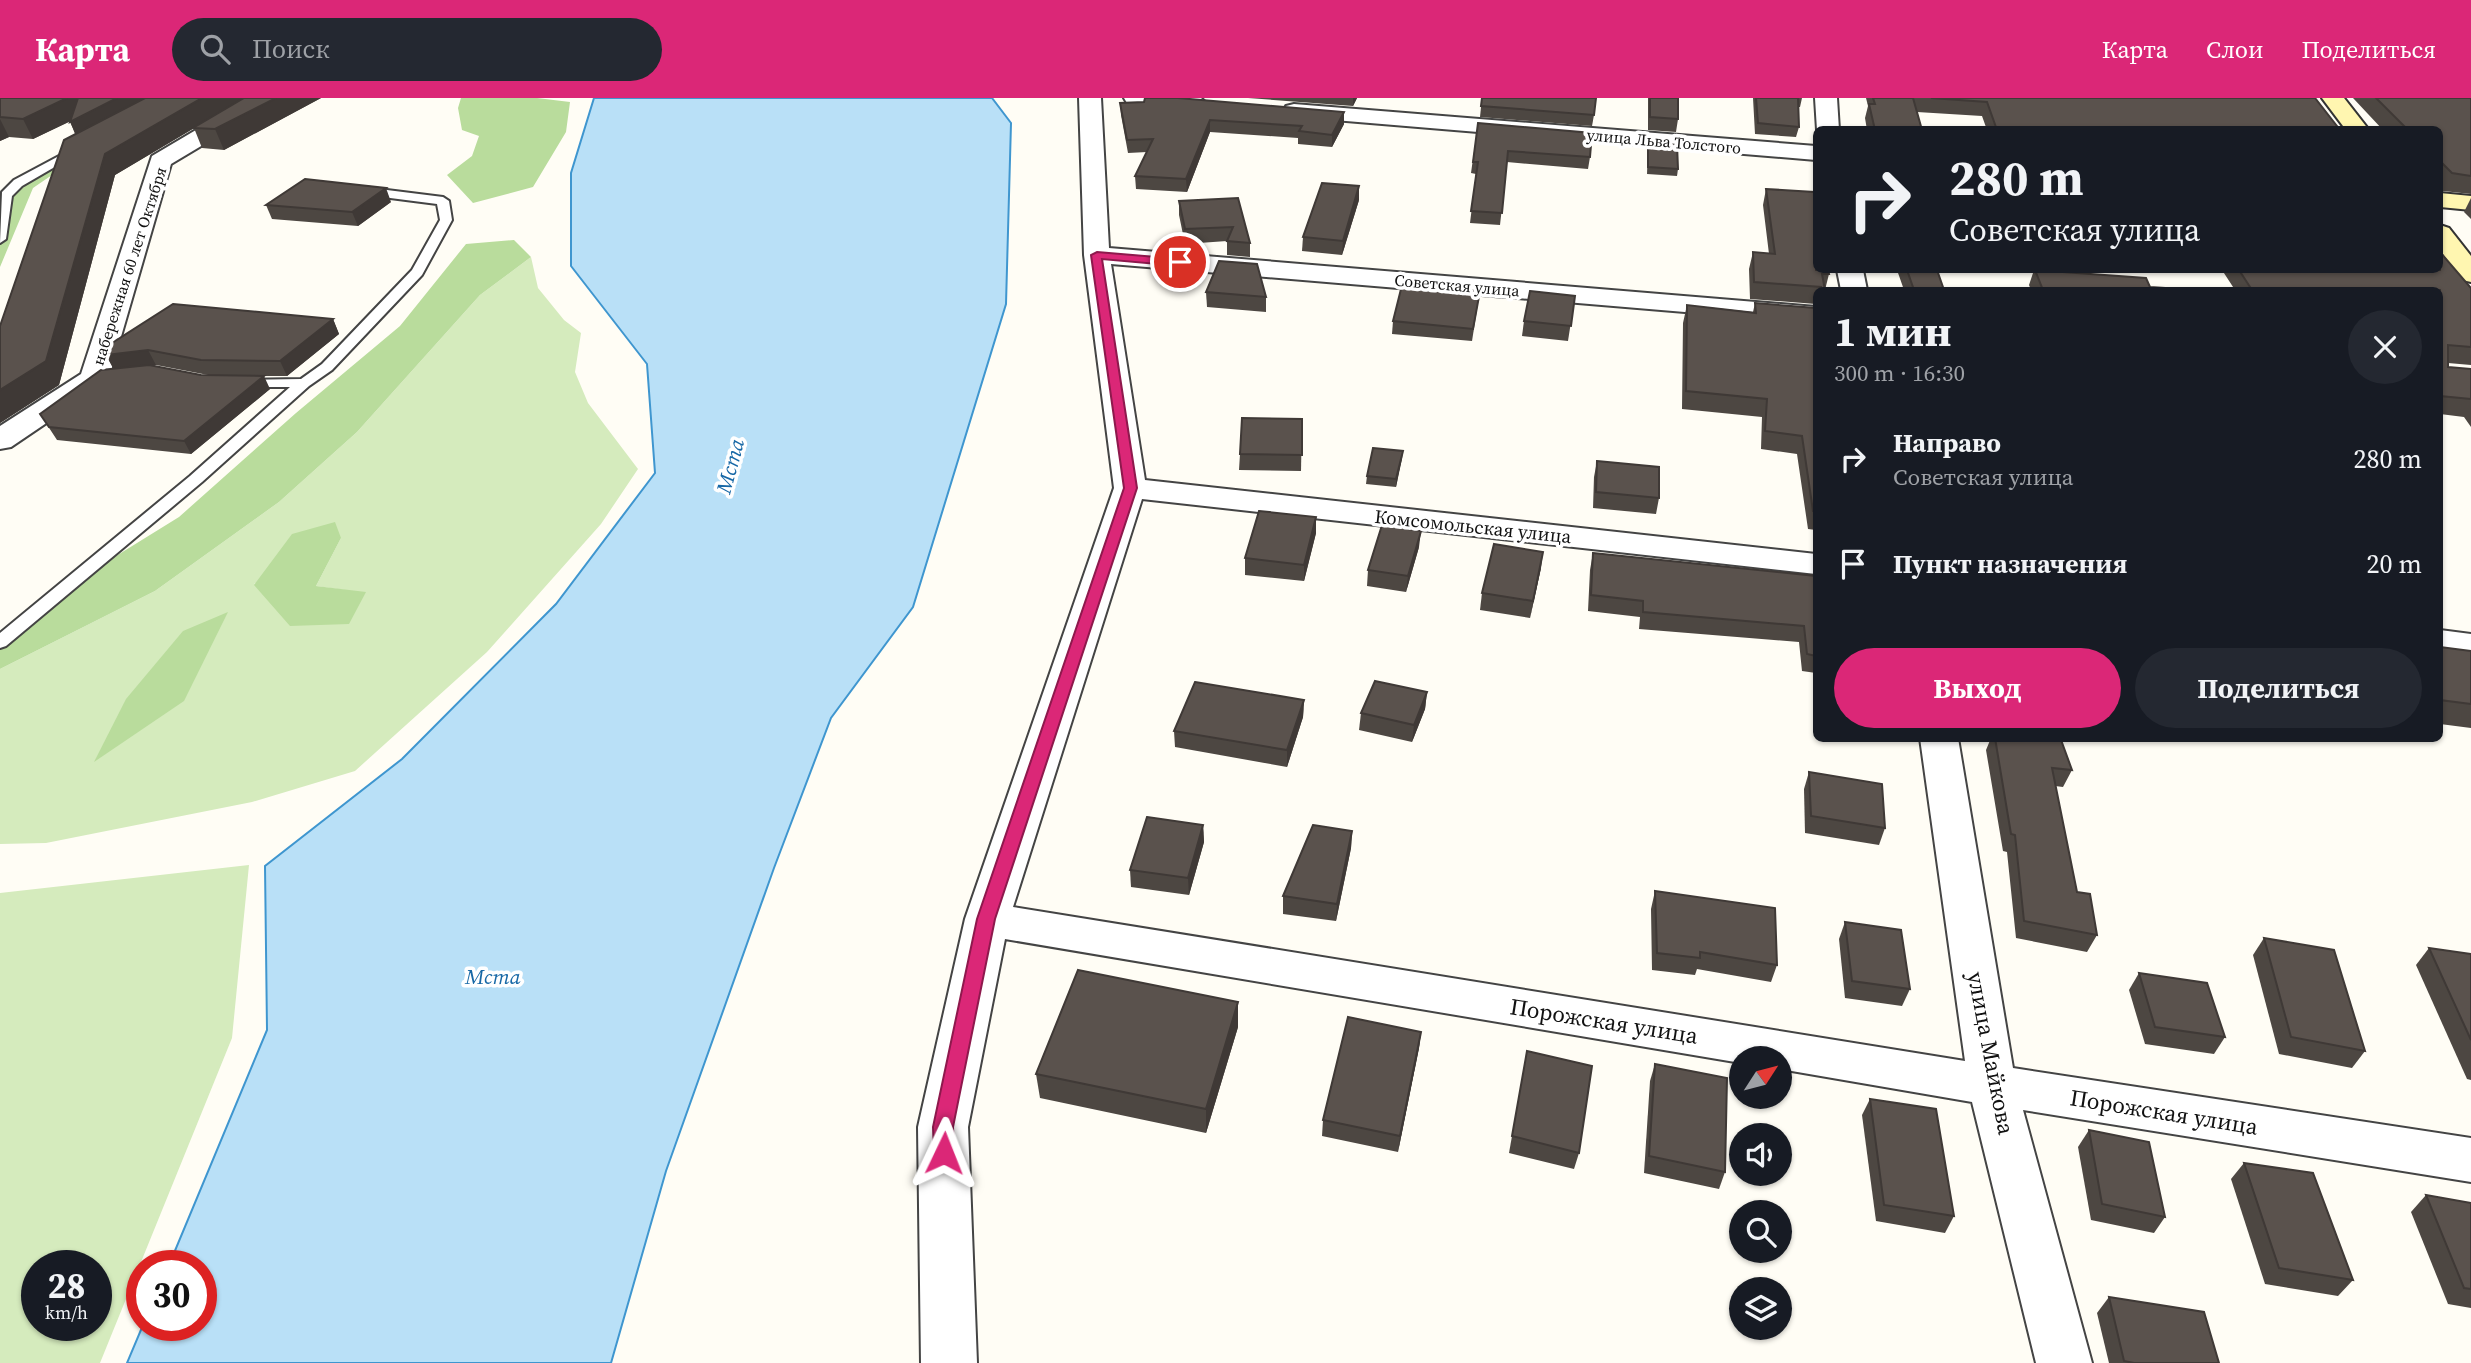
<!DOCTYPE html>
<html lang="ru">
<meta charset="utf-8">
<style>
body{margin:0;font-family:"Source Serif 4",serif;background:#242831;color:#f1f3f6;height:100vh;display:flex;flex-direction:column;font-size:26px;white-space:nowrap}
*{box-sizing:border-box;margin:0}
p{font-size:23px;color:#9ea1a6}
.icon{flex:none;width:38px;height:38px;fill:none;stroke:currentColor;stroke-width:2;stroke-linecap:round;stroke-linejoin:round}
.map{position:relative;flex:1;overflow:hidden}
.panel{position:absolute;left:1813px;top:189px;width:630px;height:455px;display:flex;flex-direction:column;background:#171b24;border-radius:10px;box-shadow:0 2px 5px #0004}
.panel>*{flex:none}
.hud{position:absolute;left:1813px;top:28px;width:630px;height:147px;border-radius:10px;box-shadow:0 2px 5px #0004;background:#171b24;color:#f1f3f6;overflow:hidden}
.needle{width:46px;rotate:54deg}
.fabs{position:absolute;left:1729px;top:948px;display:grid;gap:14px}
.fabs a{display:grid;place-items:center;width:63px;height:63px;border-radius:50%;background:#171b24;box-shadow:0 2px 5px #0004;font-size:35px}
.speed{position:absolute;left:21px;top:1152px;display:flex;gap:14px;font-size:35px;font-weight:700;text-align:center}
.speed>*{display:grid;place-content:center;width:91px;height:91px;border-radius:50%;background:#171b24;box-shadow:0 2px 5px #0004;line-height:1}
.speed small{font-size:18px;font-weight:400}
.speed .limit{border:10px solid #d22;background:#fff;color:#111}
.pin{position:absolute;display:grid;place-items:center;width:60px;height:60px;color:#fff;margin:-30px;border:4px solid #fff;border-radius:50%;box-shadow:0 2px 7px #0007}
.me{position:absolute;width:77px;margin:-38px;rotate:2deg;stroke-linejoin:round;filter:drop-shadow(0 0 5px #0008)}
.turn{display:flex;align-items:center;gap:24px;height:147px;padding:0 21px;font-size:32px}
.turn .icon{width:91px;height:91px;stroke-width:2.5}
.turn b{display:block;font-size:49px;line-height:60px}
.round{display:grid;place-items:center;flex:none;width:74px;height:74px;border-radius:37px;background:#242831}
.summary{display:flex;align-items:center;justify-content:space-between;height:119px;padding:0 21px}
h1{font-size:42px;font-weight:700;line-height:52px}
.cta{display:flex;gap:14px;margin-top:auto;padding:14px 21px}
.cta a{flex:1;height:80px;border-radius:42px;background:#db2777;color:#fff;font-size:28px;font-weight:700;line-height:80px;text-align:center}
.cta a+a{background:#242831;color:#f1f3f6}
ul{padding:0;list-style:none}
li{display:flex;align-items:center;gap:21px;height:105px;padding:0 21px}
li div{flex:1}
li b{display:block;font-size:26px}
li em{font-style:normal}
header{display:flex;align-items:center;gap:42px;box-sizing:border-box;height:98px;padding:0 35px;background:#db2777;color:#fff}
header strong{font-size:33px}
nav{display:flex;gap:38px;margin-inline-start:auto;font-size:24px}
.search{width:490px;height:63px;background:#242831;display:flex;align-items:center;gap:18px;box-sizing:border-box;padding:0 24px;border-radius:38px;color:#9ea1a6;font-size:26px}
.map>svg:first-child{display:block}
.green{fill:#d5ebbd;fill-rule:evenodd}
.forest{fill:#b9dc9c}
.water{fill:#b9e0f7;stroke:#3f96cf;stroke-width:2}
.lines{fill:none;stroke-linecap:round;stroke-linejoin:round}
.lane-casing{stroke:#444;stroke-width:4}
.street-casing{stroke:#444;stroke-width:4}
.secondary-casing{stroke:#333;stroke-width:4}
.lane{fill:#fff;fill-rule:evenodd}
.street{fill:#fff;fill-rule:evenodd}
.secondary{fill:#fff6b0;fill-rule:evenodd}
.wall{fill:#4d4742;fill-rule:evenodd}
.shaded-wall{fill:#3f3936}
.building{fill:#5a524d;stroke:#3f3936;stroke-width:2}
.route{fill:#db2777;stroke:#8e194d;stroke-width:2}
.labels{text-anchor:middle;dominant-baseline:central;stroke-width:7;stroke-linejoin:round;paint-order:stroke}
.far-street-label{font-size:16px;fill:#111;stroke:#fff}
.street-label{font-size:19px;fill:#111;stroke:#fff}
.water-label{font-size:21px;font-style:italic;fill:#1768a6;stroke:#fff}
.near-street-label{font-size:23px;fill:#111;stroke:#fff}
</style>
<header>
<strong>Карта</strong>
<div class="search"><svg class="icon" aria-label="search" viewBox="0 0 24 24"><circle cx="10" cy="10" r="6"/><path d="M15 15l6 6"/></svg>Поиск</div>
<nav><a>Карта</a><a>Слои</a><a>Поделиться</a></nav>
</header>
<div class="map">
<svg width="2471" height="1265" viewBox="0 0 2471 1265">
<rect width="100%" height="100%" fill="#fffdf5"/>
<g class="green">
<path d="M531 159 538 190 564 222 581 235 575 274 588 305 638 371 601 426 487 554 355 673 252 704 46 745 0 746V571L155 493 279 404 357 334 480 197ZM341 440 316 488 366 495 254 486Z"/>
<path d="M249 767 232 940 100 1265H0V795ZM37 1167H96V1227H37Z"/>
</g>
<g class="forest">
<path d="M461 0H537L570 4 566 34 533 89 473 105 447 77 472 58 479 38 462 32 458 10Z"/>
<path d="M68 66 33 90 0 169V116L3 105 52 67Z"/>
<path d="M514 142 531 159 480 197 357 334 279 404 155 493 0 571V540L32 510 179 419 296 315 400 228 466 146Z"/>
<path d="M335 424 341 440 316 488 366 494 349 526 290 528 254 487 292 436Z"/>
<path d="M228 514 184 603 94 664 126 601 183 533Z"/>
</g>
<path class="water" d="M594 0H992L1011 25 1006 206 913 509 831 620 774 770 666 1073 611 1265H127L143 1227H201V1167H169L267 932 265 768 402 661 556 506 655 375 647 266 571 168V75Z"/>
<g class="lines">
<defs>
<g id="lane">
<path d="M74 50 84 52 22 88 12 98 6 141 0 145 2 94 14 82Z"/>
<path d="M363 89 443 99 449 103 452 122 422 177 332 272 309 288 202 384 6 548 0 550V535L190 378 290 289H243L238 288 236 285 238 282 301 281 322 266 412 172 440 122 437 106 359 96V90Z"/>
</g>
<g id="street">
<path d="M250 0H276L273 5 171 66 109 280 104 286 11 349 0 351V328L81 276 152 58Z"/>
<path d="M1079 0H1101L1109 150 1816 209V225L1111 166 1145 382 1816 456V476L1142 401 1013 809 1965 963 1920 640H1958L2013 970 2471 1040V1084L2023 1012 2092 1265H2036L1972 1004 1780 971V961H1741V965L1005 841 968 1029 977 1265H921L918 1029 965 821 1114 390 1084 157Z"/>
<path d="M1124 0H1201L1206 5 1203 10 1195 11 1135 6 1127 5Z"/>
<path d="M1815 0H1837L1839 32H1817Z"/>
<path d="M1294 6 1816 48V62L1286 18 1283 13 1286 8Z"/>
<path d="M1837 172H1863L1867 192H1841Z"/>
<path d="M2440 532 2471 536V558L2440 554Z"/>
</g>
<g id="secondary">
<path d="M2322 0H2344L2369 32H2346Z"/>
<path d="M2440 95 2471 98V112L2440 109Z"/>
<path d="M2440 127 2449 130 2471 158V184L2462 182 2440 152Z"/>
</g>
</defs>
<use href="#lane" class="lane-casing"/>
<use href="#street" class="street-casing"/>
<use href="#secondary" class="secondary-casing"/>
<use href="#lane" class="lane"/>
<use href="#street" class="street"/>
<use href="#secondary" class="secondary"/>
</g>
<g class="wall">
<path d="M0 0H321L224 52 202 50 194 30 115 77 59 287 0 325V228L75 36 70 23 33 41 9 39 0 43Z"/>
<path d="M1248 0H1357L1353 8Z"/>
<path d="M1482 0 1594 17 1592 28 1480 19Z"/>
<path d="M1648 0H1678V21L1676 34 1648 32Z"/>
<path d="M1753 0H1802L1800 9H1799V29L1796 39 1755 36Z"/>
<path d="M1866 0H2315L2340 32H1987L1982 18 1917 14 1922 32H1867L1865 20 1868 8Z"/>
<path d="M2353 0H2471V96L2443 93 2440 89V32H2383Z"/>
<path d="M1120 5 1344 26 1332 49 1298 46V40L1210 34 1187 94 1136 91 1135 78 1147 54 1128 55 1121 17Z"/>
<path d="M1478 25 1590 59 1588 71 1507 64 1500 127 1470 125 1476 76 1471 75Z"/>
<path d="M1648 44 1678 71 1677 78 1647 76Z"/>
<path d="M1766 91 1829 176 1825 192H1816V209V206L1750 201 1749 171 1753 154 1769 156 1763 107Z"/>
<path d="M1238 100 1250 145V159L1227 157V143L1185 146 1179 117V103Z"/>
<path d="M2471 100V121L2464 114Z"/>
<path d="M1359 102 1342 157 1302 153 1303 139Z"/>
<path d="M391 104 358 128 272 121 266 107Z"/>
<path d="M1897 172H1937L1944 192H1904Z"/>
<path d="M2026 172H2043L2150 189 2196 192H2031L2029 187 2034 172Z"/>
<path d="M2222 172H2440L2471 190V267L2448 265V269L2471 271V329L2464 319 2440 316V192H2235Z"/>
<path d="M1480 193 1472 243 1392 236 1393 223Z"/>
<path d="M1206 194 1266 199V214L1207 209Z"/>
<path d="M1575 198 1568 243 1522 238 1524 223Z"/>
<path d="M1755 205 1816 210V432L1808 431 1797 356 1761 351 1762 319 1682 311 1683 225 1687 207 1753 214Z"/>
<path d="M333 221 339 236 287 278H258L270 291 191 356 57 342 40 316 114 271 106 257ZM156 267 208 277H201L152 268Z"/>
<path d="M1302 321 1301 373 1239 372 1240 356Z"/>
<path d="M1403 353 1396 389 1366 386 1367 378Z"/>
<path d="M1597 363 1659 400 1656 416 1593 410 1594 379Z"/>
<path d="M1316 419V435L1304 483 1245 477V460Z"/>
<path d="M1419 449 1406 494 1367 488 1368 472Z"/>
<path d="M1593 455 1816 478V575L1802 573 1799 544 1639 531 1640 519 1588 513 1590 472Z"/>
<path d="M1541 470 1530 520 1480 512 1482 495Z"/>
<path d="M2440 549 2471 553V630L2440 626Z"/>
<path d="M1427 594 1425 611 1412 644 1359 632 1361 615Z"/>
<path d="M1304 602 1303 619 1287 669 1175 649 1174 633Z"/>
<path d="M1991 640H2046L2072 672 2063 689 2055 688 2077 794 2097 837 2087 854 2016 840 2007 754 2003 753 1986 652Z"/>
<path d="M1809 674 1885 730 1879 747 1805 735 1804 691Z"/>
<path d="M1203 727 1204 744 1189 797 1131 789 1130 772Z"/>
<path d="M1352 733 1351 750 1336 823 1283 816V798Z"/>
<path d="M1655 793 1777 867 1771 884 1697 871 1695 877 1652 872 1651 811Z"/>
<path d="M1845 824 1910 891 1902 908 1845 900 1839 841Z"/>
<path d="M2264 840 2365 953 2352 970 2279 956 2253 857Z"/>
<path d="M2429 850 2471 856V982L2467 981 2416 867Z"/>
<path d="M2139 875 2225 939 2214 956 2145 946 2129 892Z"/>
<path d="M1238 929 1206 1035 1040 1000 1036 976Z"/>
<path d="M1421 934 1419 950 1398 1054 1322 1038 1323 1022Z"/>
<path d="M1655 966 1725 1074 1719 1091 1644 1075 1650 983Z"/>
<path d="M1524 970 1579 1055 1574 1071 1509 1055Z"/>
<path d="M1870 1001 1954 1118 1945 1135 1876 1123 1862 1017Z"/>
<path d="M2089 1032 2165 1119 2154 1135 2091 1122 2078 1049Z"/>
<path d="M2244 1065 2353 1182 2338 1198 2265 1186 2231 1081Z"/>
<path d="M2426 1097 2471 1105V1210L2448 1206 2411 1114Z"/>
<path d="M2109 1199 2219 1265H2109L2097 1215Z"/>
</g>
<g class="shaded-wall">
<path d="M67 0H83L90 14 33 41 23 21Z"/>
<path d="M117 0H165L80 45 70 24Z"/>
<path d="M202 0H245L115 77 59 287 0 325V292L105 56Z"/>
<path d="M276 0H321L224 52 215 31Z"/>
<path d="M1353 0H1357L1353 8Z"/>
<path d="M1344 14V26L1332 49V37Z"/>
<path d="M0 21 9 39 0 43Z"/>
<path d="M1210 22V34L1187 94 1186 81Z"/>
<path d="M1359 88V102L1342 157 1343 143Z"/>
<path d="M386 90 391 104 358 128 352 114Z"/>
<path d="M333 221 339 236 287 278 280 263Z"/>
<path d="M148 252 156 267 114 272 106 257Z"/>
<path d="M264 278 270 291 191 356 184 343Z"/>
<path d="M1403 353 1402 361 1396 389V381Z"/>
<path d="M1316 419V435L1304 483V467Z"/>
<path d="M1421 433 1419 449 1406 494 1408 478Z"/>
<path d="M1543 454 1541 470 1530 520 1533 503Z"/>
<path d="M1427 594 1425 611 1412 644 1414 627Z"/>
<path d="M1304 602 1303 619 1287 669V652Z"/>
<path d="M1203 727 1204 744 1189 797 1188 780Z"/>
<path d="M1352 733 1351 750 1336 823 1337 806Z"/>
<path d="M1238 904V929L1206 1035V1011Z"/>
<path d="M1421 934 1419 950 1398 1054 1400 1038Z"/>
</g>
<g class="building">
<path d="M0 0H67L23 21 0 19Z"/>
<path d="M78 0H117L70 24Z"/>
<path d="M145 0H202L105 56 46 263 0 292V228L64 42Z"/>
<path d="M244 0H276L215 31 193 30Z"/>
<path d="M1145 0H1178L1344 14 1332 37 1299 33 1302 28 1210 22 1186 81 1135 78 1153 41 1127 42 1120 5 1144 4Z"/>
<path d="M1482 0H1596L1594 17 1481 8Z"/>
<path d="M1650 0H1678V21L1650 19Z"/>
<path d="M1756 0H1798L1799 29 1758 25Z"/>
<path d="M1873 0H1913L1922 32H1875L1869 6H1875Z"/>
<path d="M1931 0H2315L2340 32H1997L1987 4Z"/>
<path d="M2376 0H2471V78L2452 75 2440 63V32H2408Z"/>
<path d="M1478 25 1592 35 1590 59 1508 53 1502 115 1471 113 1478 64H1473Z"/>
<path d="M1648 44 1677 46 1678 71 1648 69Z"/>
<path d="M305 81 386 90 352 114 266 107Z"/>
<path d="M1322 85 1359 88 1343 143 1303 139Z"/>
<path d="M1766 91 1814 94 1816 105V172H1828L1829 176H1822L1825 192H1821V189L1754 184 1753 154 1775 156Z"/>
<path d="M1238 100 1250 145 1227 143 1233 129 1185 131 1179 103Z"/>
<path d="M2440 154 2471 190V249L2448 247V269L2471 271V301L2440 298V192H2252L2239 172H2440Z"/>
<path d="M1219 163 1257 166 1266 199 1206 194Z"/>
<path d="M1907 172H1937L1944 192H1914Z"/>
<path d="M2035 172 2146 180 2150 189 2196 192H2043Z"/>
<path d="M1402 187 1480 193 1473 231 1393 223Z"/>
<path d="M1530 193 1575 198 1571 228 1524 223Z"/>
<path d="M1755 205 1816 210V413H1813L1802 338 1765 333 1767 301 1686 293 1687 207 1756 215Z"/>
<path d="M173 206 333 221 280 263 201 262 148 252 106 257 109 247Z"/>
<path d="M149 267 201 277 264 278 184 343 49 329 40 316 101 272Z"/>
<path d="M1242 320 1302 321V357L1240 356Z"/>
<path d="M1373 350 1403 353 1396 381 1367 378Z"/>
<path d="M1597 363 1659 369V400L1596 394Z"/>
<path d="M1259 413 1316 419 1304 467 1245 460Z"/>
<path d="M1382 427 1421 433 1408 478 1368 472Z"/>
<path d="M1494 446 1543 454 1533 503 1482 495Z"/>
<path d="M1593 455 1816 478V558L1807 556 1804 528 1643 514V503L1591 497Z"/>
<path d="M2440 549 2471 553V606L2440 602Z"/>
<path d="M1375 583 1427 594 1414 627 1361 615Z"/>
<path d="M1195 584 1304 602 1287 652 1174 633Z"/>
<path d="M1995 640H2046L2061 642 2072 672 2052 670 2077 794 2090 796 2097 837 2024 823 2015 737 2011 736Z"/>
<path d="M1809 674 1882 686 1885 730 1811 718Z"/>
<path d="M1147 719 1203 727 1188 780 1130 772Z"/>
<path d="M1313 727 1352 733 1337 806 1283 798Z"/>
<path d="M1655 793 1775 810 1777 867 1700 854V860L1657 855Z"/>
<path d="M1845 824 1901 832 1910 891 1852 883Z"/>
<path d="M2264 840 2334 852 2365 953 2291 939Z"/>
<path d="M2429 850 2471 856V942Z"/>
<path d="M1078 872 1238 904 1206 1011 1036 976Z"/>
<path d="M2139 875 2207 885 2225 939 2155 929Z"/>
<path d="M1348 919 1421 934 1400 1038 1323 1022Z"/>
<path d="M1527 953 1592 968 1579 1055 1512 1038Z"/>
<path d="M1655 966 1727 980 1725 1074 1649 1058Z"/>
<path d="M1870 1001 1936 1011 1954 1118 1884 1107Z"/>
<path d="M2089 1032 2149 1044 2165 1119 2102 1106Z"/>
<path d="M2244 1065 2313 1075 2353 1182 2279 1170Z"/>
<path d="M2426 1097 2471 1105V1191L2464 1190Z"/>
<path d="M2109 1199 2204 1214 2219 1265H2134L2124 1263Z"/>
</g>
<path class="route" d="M1097 154 1180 161 1185 164 1180 168 1102 161 1137 390 995 821 953 1029 954 1055 951 1062 944 1064 937 1062 934 1055 933 1029 977 821 1124 390 1091 157Z"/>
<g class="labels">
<g class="far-street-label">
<text transform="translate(1664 43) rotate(5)">улица Льва Толстого</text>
<text transform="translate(129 168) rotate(-72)">набережная 60 лет Октября</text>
<text transform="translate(1457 187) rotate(5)">Советская улица</text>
</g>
<g class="street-label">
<text transform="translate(1473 428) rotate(6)">Комсомольская улица</text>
</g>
<g class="water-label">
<text transform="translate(730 368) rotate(-75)">Мста</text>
<text x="493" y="878">Мста</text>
</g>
<g class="near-street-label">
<text transform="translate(1604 923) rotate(9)">Порожская улица</text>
<text transform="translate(1991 955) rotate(79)">улица Майкова</text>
<text transform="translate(2164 1014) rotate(9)">Порожская улица</text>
</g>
</g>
</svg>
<div class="fabs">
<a><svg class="needle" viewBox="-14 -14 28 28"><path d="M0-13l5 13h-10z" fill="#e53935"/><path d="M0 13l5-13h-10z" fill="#9ea1a6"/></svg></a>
<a><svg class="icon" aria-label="sound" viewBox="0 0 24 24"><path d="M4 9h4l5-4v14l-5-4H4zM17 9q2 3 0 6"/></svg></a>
<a><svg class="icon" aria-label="search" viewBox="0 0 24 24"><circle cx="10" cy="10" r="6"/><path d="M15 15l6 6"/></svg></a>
<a><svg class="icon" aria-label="layers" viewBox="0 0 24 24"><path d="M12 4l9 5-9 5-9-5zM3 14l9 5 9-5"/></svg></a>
</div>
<div class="speed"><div>28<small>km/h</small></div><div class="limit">30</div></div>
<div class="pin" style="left:1180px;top:164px;background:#d93025"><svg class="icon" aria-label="arrive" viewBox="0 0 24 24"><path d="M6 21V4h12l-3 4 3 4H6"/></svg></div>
<svg class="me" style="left:944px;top:1055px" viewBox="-20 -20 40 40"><path d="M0-17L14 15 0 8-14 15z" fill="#db2777" stroke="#fff" stroke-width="4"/></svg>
<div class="hud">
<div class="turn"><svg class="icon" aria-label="right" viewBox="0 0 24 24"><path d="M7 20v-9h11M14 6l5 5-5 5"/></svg><div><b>280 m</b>Советская улица</div></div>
</div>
<section class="panel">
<div class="summary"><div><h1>1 мин</h1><p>300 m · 16:30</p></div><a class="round"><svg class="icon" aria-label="close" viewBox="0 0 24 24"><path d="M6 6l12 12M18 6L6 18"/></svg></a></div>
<ul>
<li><svg class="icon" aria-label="right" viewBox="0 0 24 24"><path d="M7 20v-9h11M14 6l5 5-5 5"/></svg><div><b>Направо</b><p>Советская улица</p></div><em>280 m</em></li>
<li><svg class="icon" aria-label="arrive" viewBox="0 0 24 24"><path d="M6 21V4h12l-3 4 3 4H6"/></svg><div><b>Пункт назначения</b></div><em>20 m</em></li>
</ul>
<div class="cta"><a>Выход</a><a>Поделиться</a></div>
</section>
</div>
